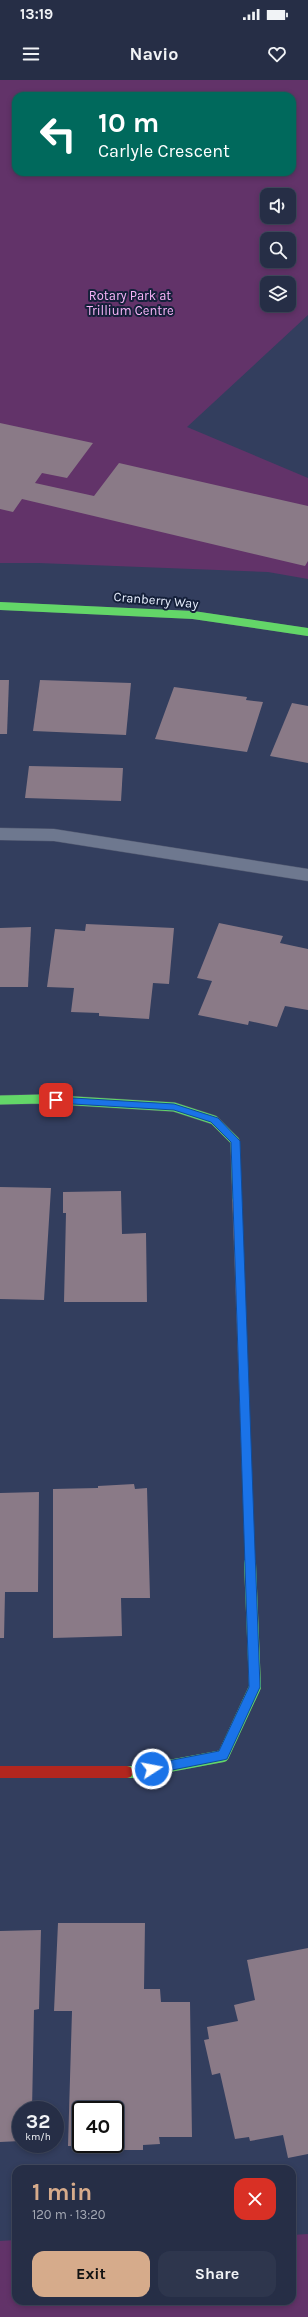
<!DOCTYPE html>
<meta charset="utf-8">
<style>
body{margin:0;font-family:Karla,sans-serif;background:#2e364d;color:#f1f3f6;height:100vh;display:flex;flex-direction:column;font-size:15px;white-space:nowrap}
*{box-sizing:border-box;margin:0}
p{font-size:13px;color:#a4a8b3}
.icon{flex:none;width:22px;height:22px;fill:none;stroke:currentColor;stroke-width:2;stroke-linecap:round;stroke-linejoin:round}
.map{position:relative;flex:1;overflow:hidden}
.details{position:absolute;left:12px;top:2085px;width:284px;height:140px;display:flex;flex-direction:column;background:#262e46;border-radius:12px;box-shadow:0 2px 6px #0003,0 0 0 1px #424a5f}
.details>*{flex:none}
.hud{position:absolute;left:12px;top:12px;width:284px;height:84px;border-radius:12px;box-shadow:0 2px 6px #0003,0 0 0 1px #424a5f;background:#00695c;color:#fff;overflow:hidden}
.tools{position:absolute;left:260px;top:108px;display:grid;gap:8px}
.tools a{display:grid;place-items:center;width:36px;height:36px;border-radius:8px;background:#262e46;box-shadow:0 2px 6px #0003,0 0 0 1px #424a5f;font-size:20px}
.speed{position:absolute;left:12px;top:2021px;display:flex;gap:8px;font-size:20px;font-weight:700;text-align:center}
.speed>*{display:grid;place-content:center;width:52px;height:52px;border-radius:50%;background:#262e46;box-shadow:0 2px 6px #0003,0 0 0 1px #424a5f;line-height:1}
.speed small{font-size:10px;font-weight:400}
.speed .limit{border:2px solid #111;border-radius:6px;background:#fff;color:#111}
.pin{position:absolute;display:grid;place-items:center;width:34px;height:34px;color:#fff;margin:-17px;border-radius:8px;box-shadow:0 2px 6px #0006}
.me{position:absolute;width:44px;margin:-22px;rotate:79deg;stroke-linejoin:round;filter:drop-shadow(0 0 3px #0008)}
.turn{display:flex;align-items:center;gap:14px;height:84px;padding:0 20px;font-size:18px}
.turn .icon{width:52px;height:52px;stroke-width:2.5}
.turn b{display:block;font-size:28px;line-height:34px}
.round{display:grid;place-items:center;flex:none;width:42px;height:42px;border-radius:12px;background:#2e364d}
.overview{display:flex;align-items:center;justify-content:space-between;height:68px;padding:0 20px}
h1{font-size:24px;font-weight:700;line-height:30px;color:#d6ab8b}
.cta{display:flex;gap:8px;margin-top:auto;padding:8px 20px}
.cta a{flex:1;height:46px;border-radius:12px;background:#d6ab8b;color:#111;font-size:16px;font-weight:700;line-height:46px;text-align:center}
.cta a+a{background:#2e364d;color:#f1f3f6}
.status{display:flex;justify-content:space-between;align-items:center;height:28px;padding:0 20px;background:#262e46;direction:ltr}
.status svg{height:11px;fill:currentColor}
header{display:flex;justify-content:space-between;align-items:center;height:52px;padding:0 20px;background:#262e46;font-size:18px;font-weight:700}
.map>svg:first-child{display:block}
.green{fill:#623369;fill-rule:evenodd}
.building{fill:#8a7a87;fill-rule:evenodd}
.lines{fill:none;stroke-linecap:round;stroke-linejoin:round}
.lane-casing{stroke:#50576f;stroke-width:1}
.fast-far2-casing{stroke:#50576f;stroke-width:8}
.fast-far1-casing{stroke:#50576f;stroke-width:10}
.fast-casing{stroke:#50576f;stroke-width:12}
.slow-casing{stroke:#50576f;stroke-width:10}
.jam-casing{stroke:#50576f;stroke-width:12}
.lane{fill:#6e788f;fill-rule:evenodd}
.fast-far2{stroke:#63d668;stroke-width:8}
.fast-far1{stroke:#63d668;stroke-width:9}
.fast{stroke:#63d668;stroke-width:12}
.slow{stroke:#ff974d;stroke-width:9}
.jam{stroke:#b3261e;stroke-width:12}
.route{fill:#1a73e8;stroke:#114b97}
.labels{text-anchor:middle;dominant-baseline:central;stroke-width:4;stroke-linejoin:round;paint-order:stroke}
.far-park-label{font-size:13px;fill:#f9b5f9;stroke:#15203a}
.far-street-label{font-size:13px;fill:#e7eefd;stroke:#15203a}
</style>
<div class="status"><b>13:19</b><svg viewBox="0 0 49 12"><path d="M0 12V9h3v3zM5 12V6h3v6zM10 12V3h3v9zM15 12V0h3v12zM26 1h20v11H26zM47 4h2v5h-2z"/></svg></div>
<header><svg class="icon" aria-label="menu" viewBox="0 0 24 24"><path d="M4 6h16M4 12h16M4 18h16"/></svg>Navio<svg class="icon" aria-label="heart" viewBox="0 0 24 24"><path d="M12 20l-8-8c-3-5 5-10 8-4 3-6 11-1 8 4z"/></svg></header>
<div class="map">
<svg width="308" height="2237" viewBox="0 0 308 2237">
<rect width="100%" height="100%" fill="#333e5e"/>
<g class="green">
<path d="M0 0H308V235L187 347 308 398V499L268 492 39 483H0ZM16 16H292V92H16ZM267 115H289V137H267ZM267 159H289V181H267ZM267 203H289V225H267Z"/>
<path d="M308 2154V2237H0V2161L16 2160V2221H292V2155Z"/>
</g>
<g class="building">
<path d="M0 343 93 363 67 398 42 393 35 403 94 416 119 383 308 426V481L305 486 22 419 13 432 0 429Z"/>
<path d="M0 600H9L7 654H0Z"/>
<path d="M40 600 131 603 126 655 33 651Z"/>
<path d="M174 607 247 617 246 620 263 622 247 672 155 659Z"/>
<path d="M292 623 308 626V683L270 676Z"/>
<path d="M29 686 123 688 121 721 25 718Z"/>
<path d="M219 843 283 856 280 863 308 869V930L285 926 277 947 249 941 248 945 198 935 212 901 197 898Z"/>
<path d="M86 844 174 848 169 904 153 903 149 939 99 936V933L71 932 74 908 47 907 55 849 85 851Z"/>
<path d="M31 847 28 907H0V848Z"/>
<path d="M0 1107 51 1108 44 1220 0 1219Z"/>
<path d="M121 1111 122 1154 146 1153 147 1222H64L66 1133H63V1112Z"/>
<path d="M134 1404 135 1409 147 1408 150 1518H121L122 1556 53 1558V1409L98 1408V1406Z"/>
<path d="M39 1412 38 1512H5L4 1558H0V1413Z"/>
<path d="M58 1843H145L144 1909H160L161 1922H190L192 2057H159L160 2064 143 2065V2070H122L123 2067 68 2066 72 1931H54ZM81 2030H115V2064H81Z"/>
<path d="M41 1850 39 1929 34 1930 32 2030H21V2061L0 2062V1851Z"/>
<path d="M308 1868V2074L288 2078 283 2055 250 2061 249 2057 235 2059 220 1993 212 1995 204 1960 209 1959 207 1947 238 1941 234 1925 255 1920 247 1880Z"/>
</g>
<g class="lines">
<defs>
<path id="lane" d="M0 748 54 749 308 789V801L54 761 0 760Z"/>
<path id="fast-far2" d="M0 526 193 535 308 552"/>
<g id="fast-far1">
<path d="M0 1020 42 1019 174 1027 214 1040 235 1061 237 1120"/>
<path d="M247 1397 250 1484"/>
</g>
<path id="fast" d="M127 1692H137L223 1676 255 1607 250 1483"/>
<path id="slow" d="M237 1120 247 1397"/>
<path id="jam" d="M0 1692H127"/>
</defs>
<use href="#lane" class="lane-casing"/>
<use href="#fast-far2" class="fast-far2-casing"/>
<use href="#fast-far1" class="fast-far1-casing"/>
<use href="#fast" class="fast-casing"/>
<use href="#slow" class="slow-casing"/>
<use href="#jam" class="jam-casing"/>
<use href="#lane" class="lane"/>
<use href="#fast-far2" class="fast-far2"/>
<use href="#fast-far1" class="fast-far1"/>
<use href="#fast" class="fast"/>
<use href="#slow" class="slow"/>
<use href="#jam" class="jam"/>
</g>
<path class="route" d="M56 1017 174 1024 218 1038 240 1061 260 1607 227 1679 223 1680 152 1694 146 1689 152 1684 219 1671 249 1607 231 1062 211 1042 174 1030 56 1023 52 1020Z"/>
<g class="labels">
<g class="far-park-label">
<text x="130" y="215">Rotary Park at<tspan x="130" dy="15">Trillium Centre</tspan></text>
</g>
<g class="far-street-label">
<text transform="translate(156 520) rotate(5)">Cranberry Way</text>
</g>
</g>
</svg>
<div class="tools">
<a><svg class="icon" aria-label="sound" viewBox="0 0 24 24"><path d="M4 9h4l5-4v14l-5-4H4zM17 9q2 3 0 6"/></svg></a>
<a><svg class="icon" aria-label="search" viewBox="0 0 24 24"><circle cx="10" cy="10" r="6"/><path d="M15 15l6 6"/></svg></a>
<a><svg class="icon" aria-label="layers" viewBox="0 0 24 24"><path d="M12 4l9 5-9 5-9-5zM3 14l9 5 9-5"/></svg></a>
</div>
<div class="speed"><div>32<small>km/h</small></div><div class="limit">40</div></div>
<div class="pin" style="left:56px;top:1020px;background:#d93025"><svg class="icon" aria-label="arrive" viewBox="0 0 24 24"><path d="M6 21V4h12l-3 4 3 4H6"/></svg></div>
<svg class="me" style="left:152px;top:1689px" viewBox="-20 -20 40 40"><circle r="17" fill="#1a73e8" stroke="#fff" stroke-width="3"/><path d="M0-11L8 9 0 5-8 9z" fill="#fff"/></svg>
<div class="hud">
<div class="turn"><svg class="icon" aria-label="left" viewBox="0 0 24 24"><path d="M17 20v-9H6M10 6l-5 5 5 5"/></svg><div><b>10 m</b>Carlyle Crescent</div></div>
</div>
<section class="details">
<div class="overview"><div><h1>1 min</h1><p>120 m · 13:20</p></div><a class="round" style="background:#d93025;color:#fff"><svg class="icon" aria-label="close" viewBox="0 0 24 24"><path d="M6 6l12 12M18 6L6 18"/></svg></a></div>
<div class="cta"><a>Exit</a><a>Share</a></div>
</section>
</div>
